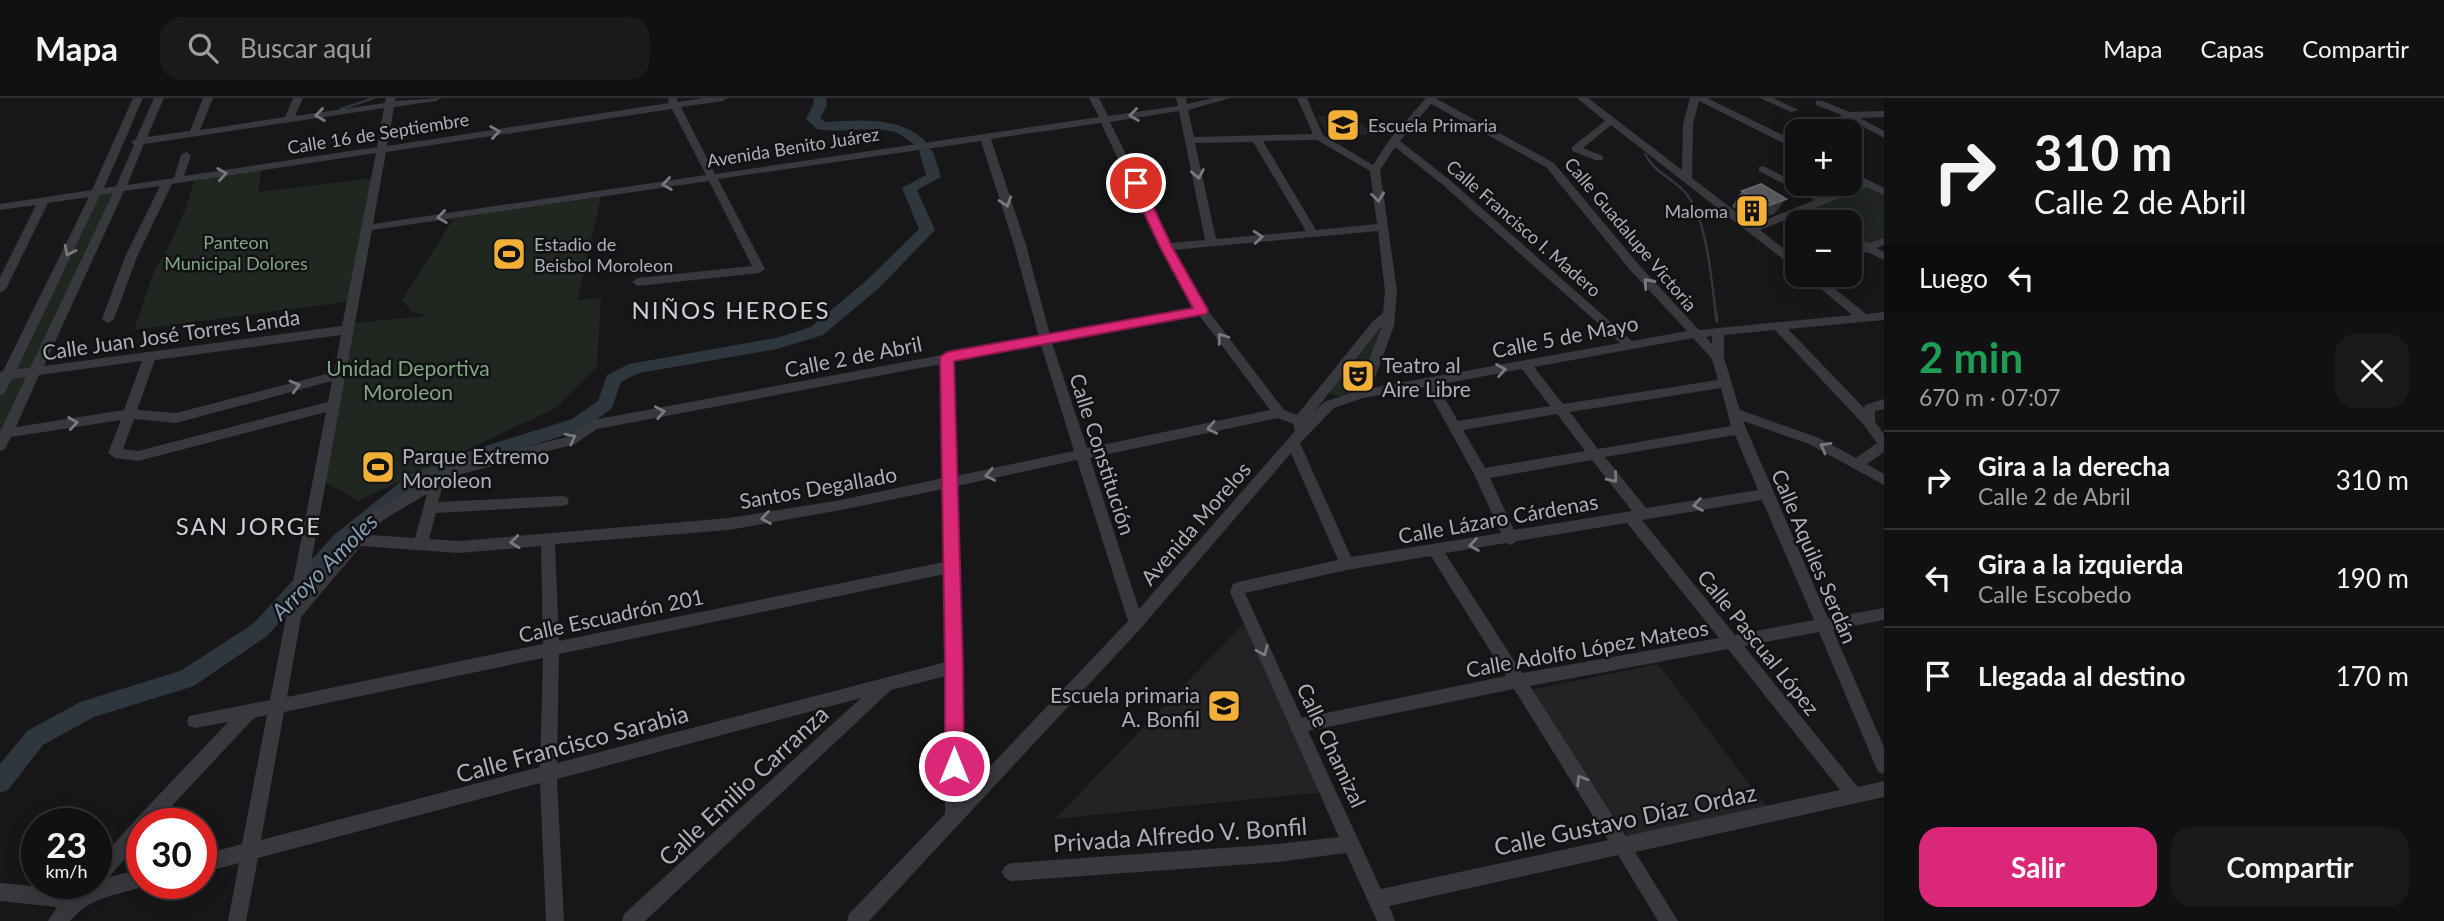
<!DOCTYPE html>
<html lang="es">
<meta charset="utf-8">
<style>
body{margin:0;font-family:Lato,sans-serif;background:#1a1a1c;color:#f1f3f6;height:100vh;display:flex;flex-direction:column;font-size:26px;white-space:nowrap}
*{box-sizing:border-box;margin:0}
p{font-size:23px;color:#9c9da0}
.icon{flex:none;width:38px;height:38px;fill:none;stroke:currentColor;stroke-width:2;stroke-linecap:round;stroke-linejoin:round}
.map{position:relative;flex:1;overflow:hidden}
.side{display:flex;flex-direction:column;background:#111113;width:560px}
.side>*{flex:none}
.guide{background:#111113;color:#f1f3f6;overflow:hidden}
.tools{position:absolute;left:1785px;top:21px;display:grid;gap:14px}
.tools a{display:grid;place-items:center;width:77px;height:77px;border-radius:14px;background:#111113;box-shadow:0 4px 18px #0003,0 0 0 2px #303133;font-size:35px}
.speed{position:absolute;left:21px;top:710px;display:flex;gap:14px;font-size:35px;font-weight:700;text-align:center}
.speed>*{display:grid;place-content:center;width:91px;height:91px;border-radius:50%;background:#111113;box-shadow:0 4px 18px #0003,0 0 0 2px #303133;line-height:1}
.speed small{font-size:18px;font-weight:400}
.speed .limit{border:10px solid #d22;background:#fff;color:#111}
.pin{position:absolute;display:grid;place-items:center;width:60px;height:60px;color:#fff;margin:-30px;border:4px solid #fff;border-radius:50%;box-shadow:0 2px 7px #0007}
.me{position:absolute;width:77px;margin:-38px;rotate:0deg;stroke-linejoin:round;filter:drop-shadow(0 0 5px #0008)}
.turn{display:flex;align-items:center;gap:24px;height:147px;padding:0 35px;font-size:32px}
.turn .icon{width:91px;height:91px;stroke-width:2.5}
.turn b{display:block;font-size:49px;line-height:60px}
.then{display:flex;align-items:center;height:66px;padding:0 35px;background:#0003;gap:14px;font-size:26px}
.round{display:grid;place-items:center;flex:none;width:74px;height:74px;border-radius:21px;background:#1a1a1c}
.summary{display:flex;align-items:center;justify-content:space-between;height:119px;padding:0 35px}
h1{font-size:42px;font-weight:700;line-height:52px;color:#1e9e55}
.cta{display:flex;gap:14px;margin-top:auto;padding:14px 35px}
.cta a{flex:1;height:80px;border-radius:21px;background:#db2777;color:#fff;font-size:28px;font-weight:700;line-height:80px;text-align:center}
.cta a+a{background:#1a1a1c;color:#f1f3f6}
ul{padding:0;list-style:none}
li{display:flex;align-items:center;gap:21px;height:98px;padding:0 35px;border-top:2px solid #303133}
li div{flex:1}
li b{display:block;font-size:26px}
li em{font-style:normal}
header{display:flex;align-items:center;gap:42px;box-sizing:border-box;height:98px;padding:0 35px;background:#111113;border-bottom:2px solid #303133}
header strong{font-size:33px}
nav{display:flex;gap:38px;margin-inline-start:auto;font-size:24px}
.search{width:490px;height:63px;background:#1a1a1c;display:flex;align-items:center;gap:18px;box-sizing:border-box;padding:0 24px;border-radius:21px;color:#9c9da0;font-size:26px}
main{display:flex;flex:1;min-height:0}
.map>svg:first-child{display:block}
.built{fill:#232326}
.green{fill:#1f2720}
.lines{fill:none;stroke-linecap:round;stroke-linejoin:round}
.stream-far1{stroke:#2d373d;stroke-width:2.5}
.stream{stroke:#2d373d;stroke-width:3.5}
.river{fill:#2d373d;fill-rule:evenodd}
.minor{fill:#38393e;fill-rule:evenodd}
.wall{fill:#4b4c51}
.shaded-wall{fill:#323336}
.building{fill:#55575c;stroke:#63656b;stroke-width:2}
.oneway{stroke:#777a82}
.route{fill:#db2777;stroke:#8e194d;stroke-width:2}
.labels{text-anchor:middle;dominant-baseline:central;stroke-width:5;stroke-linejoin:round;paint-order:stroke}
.far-poi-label{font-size:18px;fill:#aaafb9;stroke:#121214;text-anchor:start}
.far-street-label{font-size:18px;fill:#aaafb9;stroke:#121214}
.far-park-label{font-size:18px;fill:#81a482;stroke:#121214}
.street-label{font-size:21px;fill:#aaafb9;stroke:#121214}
.poi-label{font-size:21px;fill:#aaafb9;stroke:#121214;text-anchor:start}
.park-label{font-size:21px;fill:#81a482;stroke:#121214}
.water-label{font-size:23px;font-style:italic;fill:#819db4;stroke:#121214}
.quarter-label{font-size:24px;letter-spacing:2px;fill:#cbced5;stroke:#121214}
.near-street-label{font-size:24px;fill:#aaafb9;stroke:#121214}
</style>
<header>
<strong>Mapa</strong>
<div class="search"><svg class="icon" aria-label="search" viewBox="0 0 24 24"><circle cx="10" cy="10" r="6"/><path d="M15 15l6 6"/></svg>Buscar aquí</div>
<nav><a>Mapa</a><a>Capas</a><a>Compartir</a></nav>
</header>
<main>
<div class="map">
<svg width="1884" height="823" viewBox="0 0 1884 823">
<rect width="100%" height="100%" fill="#171719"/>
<g class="built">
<path d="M1351 17 1376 37 1327 36 1317 18Z"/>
<path d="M1884 94V143L1868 150 1850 139V124H1825L1805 112Z"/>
<path d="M1246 523 1325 694 1055 721Z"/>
<path d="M1658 566 1767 709 1629 739 1530 592Z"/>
</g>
<g class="green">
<path d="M262 70 258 94 375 80 352 203 134 232 155 170 166 154 186 110 195 79Z"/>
<path d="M1868 85 1884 96 1822 122 1805 112Z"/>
<path d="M120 91 0 348V293L97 94Z"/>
<path d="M601 99 577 202 601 200 597 268 556 310 358 403 323 382 353 225 426 218 412 214 402 202 454 120Z"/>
<path d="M1884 106V141L1849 120Z"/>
<path d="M1384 227 1357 291 1346 300 1332 297 1329 293Z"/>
</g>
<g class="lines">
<g class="stream-far1">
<path d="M341 11 374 0"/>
<path d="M1645 56C1655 76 1676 81 1688 98 1708 127 1711 182 1716 216"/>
</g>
<path class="stream" d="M1716 215 1717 223"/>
<g class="river">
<path d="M814 0H826L827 7 820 20 825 24C858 22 902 18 926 44L924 47C911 49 906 38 895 34 869 27 842 36 817 31L806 21 813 7Z"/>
<path d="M926 49 933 53 941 79 917 92 935 132 879 190 823 237 777 251 639 275 621 284 612 310 584 331 483 363 423 387 348 449 267 538 194 588 94 619 43 647 8 692 0 695V666L27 633 80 604 180 573 253 526 334 437 409 377 469 353 572 321 598 303 607 277 629 266 776 240 811 229 867 182 919 131 902 90 926 77 919 53Z"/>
</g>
<g class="minor">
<path d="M133 0H143L104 90 116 88 134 47 131 44 136 41 154 0H164L147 39 190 33 203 0H213L200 32 285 19 293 0H303L295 18 385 5 386 0H396L395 3 441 0 436 3 394 9 387 48 669 5 668 0H676L678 4 704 0H728L723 3 681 9 715 76 1099 19 1089 0H1099L1108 18 1178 8 1176 0H1186L1187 6 1213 0H1230L1188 12 1194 39 1313 36 1297 0H1307L1323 37 1373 67 1390 41 1426 0H1435L1554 65 1639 167 1699 232 1852 217 1805 177H1818L1866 216 1884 214V222L1788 231 1864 310 1865 307 1884 301V311L1875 313V324L1884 336V354L1867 366 1884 376V387L1809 346 1743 323 1828 520 1884 510V522L1833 532 1884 649V676L1878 674 1819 534 1744 548 1858 689 1884 683V699L1635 754 1678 823H1658L1618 757 1389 808 1395 823H1377L1346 755 1278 764 1011 783 1005 780 1002 774 1005 768 1011 765 1278 746 1339 739 1230 494 1233 486 1238 484 1338 462 1291 355 1141 530 869 823H847L849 816 945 716 946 578 891 592 645 823H622L624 816 861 600 557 681 564 823H546L540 685 258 760 246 823H228L239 765 201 775V757L242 746 267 617 254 620 155 726H142V741L109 779 142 771V786H148C116 800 96 794 70 823H48L57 809 0 803V785L73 792 81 788 96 786V766L137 720 228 624 195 630 189 628 187 623 189 618 270 602 326 314 138 363 115 360 108 355 121 322 11 339 5 351 0 353V334L26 279 12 281 4 296 0 297V274L3 273 89 99 48 105 6 191 0 195V179L36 107 0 112V106L92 92ZM1431 6 1546 69 1631 173 1687 233 1632 243 1451 83 1400 43ZM384 10 377 49 184 78 191 57 186 54 181 57 174 80 127 87 144 46ZM672 11 706 77 373 126 386 54ZM1179 13 1205 142 1170 145 1110 24ZM1101 25 1160 149 1195 210 1050 237 1026 147 991 41ZM1317 42 1370 73 1377 126 1316 132 1263 43ZM981 43 1014 147 1039 239 593 322 566 339 449 369 373 414 306 492 372 132 709 83 752 168 638 180 632 184 638 188 759 175 765 171 718 81ZM1253 44 1306 133 1216 141 1195 45ZM1395 49 1443 87 1620 245 1371 290 1394 228 1397 193 1380 72ZM376 55 342 228 44 268 124 93 160 88 125 159 102 221 108 225 114 221 137 159 172 86ZM113 95 30 270 17 271 100 97ZM1378 133 1385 193 1383 215 1373 223 1297 317 1284 312 1207 211 1173 152ZM1199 217 1270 312 1087 350 1052 245ZM1382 228 1357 293 1324 304 1314 314ZM1775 232 1863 326 1877 345 1856 360 1819 340 1740 312 1724 260V237ZM341 237 334 274 176 315 137 312 155 262ZM1712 238V246L1706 239ZM1693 240 1712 261 1718 282 1563 306 1534 269ZM1041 247 1074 353 956 378 953 264ZM142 263 124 312 16 329 39 277ZM941 266 943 380 841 402 729 420 459 443 429 441 436 415 562 408 567 407 569 403 567 399 562 398 438 404 443 386 458 377 575 346 597 331ZM1522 271 1550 308 1458 323 1437 287ZM332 283 328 304 138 353 123 351 134 321 176 325ZM1426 289 1474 376 1501 435 1351 459 1300 345 1334 310 1363 300ZM1721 290 1731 328 1598 351 1570 314ZM1557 316 1585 353 1485 370 1463 332ZM1278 320 1293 326 1295 333 1139 511 1090 360ZM1735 337 1758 392 1646 410 1605 359ZM1077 362 1128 523 963 697 957 388ZM1592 362 1632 413 1514 432 1490 380ZM943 391 944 464 559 543 555 446 729 432 841 412ZM427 396 415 440 370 437 383 422ZM1762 402 1814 522 1735 537 1642 422ZM1627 425 1719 540 1522 575 1445 455 1506 445 1511 447 1517 443ZM361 448 459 455 541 448 543 546 287 599 301 519ZM1431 458 1506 578 1302 620 1245 495 1347 472ZM945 476 946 564 557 665 559 556ZM1728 551 1840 692 1626 738 1530 588ZM543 560 540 669 261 742 284 614ZM1514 591 1608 742 1381 791 1308 633Z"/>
<path d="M1577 0H1588L1682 72 1683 26 1690 0H1707L1797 44V51L1793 50 1699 3 1693 26 1692 80 1753 127 1815 102 1759 73V69L1763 68 1825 99 1859 85 1850 80V73L1884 90V97L1867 89 1812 111 1830 124H1818L1802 115 1760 132 1797 161V169H1793L1611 27 1583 50 1603 58V62H1595L1572 53V49L1605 23Z"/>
<path d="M1760 0H1773L1799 12 1791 14Z"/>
<path d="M1816 3H1822L1850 14 1884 13V19L1860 20 1884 33V40L1849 21 1827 33H1815L1842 17 1816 7Z"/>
<path d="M1850 136 1869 145 1884 140V147L1877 150 1884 154V162L1867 154 1850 160V153L1859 149 1850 144Z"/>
</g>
</g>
<path class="wall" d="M1742 93 1775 115 1753 124 1732 108Z"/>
<path class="shaded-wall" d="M1786 101 1775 115 1753 124 1764 109Z"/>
<path class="building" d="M1761 86 1786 101 1764 109 1742 93Z"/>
<defs><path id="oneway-chevron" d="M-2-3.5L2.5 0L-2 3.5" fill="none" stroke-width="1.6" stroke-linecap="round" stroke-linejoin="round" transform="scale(1.75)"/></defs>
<g class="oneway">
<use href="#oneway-chevron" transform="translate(320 17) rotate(172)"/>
<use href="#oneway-chevron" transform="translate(1134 17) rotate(172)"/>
<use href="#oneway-chevron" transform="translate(495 34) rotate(-8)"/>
<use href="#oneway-chevron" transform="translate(222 76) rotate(-8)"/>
<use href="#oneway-chevron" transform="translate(1198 76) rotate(79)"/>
<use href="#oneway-chevron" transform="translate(667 86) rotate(172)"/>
<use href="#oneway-chevron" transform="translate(1378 99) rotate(83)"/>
<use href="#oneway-chevron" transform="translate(1006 104) rotate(72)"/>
<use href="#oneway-chevron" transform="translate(442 119) rotate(172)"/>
<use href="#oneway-chevron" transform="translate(1258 139) rotate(-5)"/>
<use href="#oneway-chevron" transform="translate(69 153) rotate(116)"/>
<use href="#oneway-chevron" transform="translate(1648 185) rotate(-132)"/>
<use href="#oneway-chevron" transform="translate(1222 240) rotate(-126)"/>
<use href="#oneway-chevron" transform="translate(1501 272) rotate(-10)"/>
<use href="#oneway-chevron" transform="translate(295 288) rotate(-15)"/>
<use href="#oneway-chevron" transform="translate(660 314) rotate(-11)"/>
<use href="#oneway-chevron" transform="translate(73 325) rotate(-8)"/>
<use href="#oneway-chevron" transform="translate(1212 330) rotate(168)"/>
<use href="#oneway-chevron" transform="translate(571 340) rotate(-27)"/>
<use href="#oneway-chevron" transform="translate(1825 349) rotate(-151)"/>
<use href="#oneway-chevron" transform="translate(990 377) rotate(168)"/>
<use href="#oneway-chevron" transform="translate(1613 380) rotate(51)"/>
<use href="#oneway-chevron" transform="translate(1698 407) rotate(170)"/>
<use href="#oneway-chevron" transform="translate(766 420) rotate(171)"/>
<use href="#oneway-chevron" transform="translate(515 444) rotate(174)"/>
<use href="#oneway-chevron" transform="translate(1474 447) rotate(171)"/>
<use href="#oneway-chevron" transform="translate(1263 553) rotate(66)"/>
<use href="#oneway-chevron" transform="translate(1581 682) rotate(-122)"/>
</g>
<path class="route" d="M1136 81 1142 85 1172 149 1208 212 1206 216 954 263 963 569 964 668 961 675 954 677 947 675 945 668V569L940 259 947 254 1193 210 1160 149 1130 85Z"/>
<defs>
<symbol id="school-square" viewBox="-11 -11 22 22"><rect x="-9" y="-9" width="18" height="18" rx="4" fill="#f1af38" stroke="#121214"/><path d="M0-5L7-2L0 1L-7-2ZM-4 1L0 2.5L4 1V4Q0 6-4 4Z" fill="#111"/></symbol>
<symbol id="building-square" viewBox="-11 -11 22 22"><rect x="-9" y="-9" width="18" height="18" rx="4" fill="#f1af38" stroke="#121214"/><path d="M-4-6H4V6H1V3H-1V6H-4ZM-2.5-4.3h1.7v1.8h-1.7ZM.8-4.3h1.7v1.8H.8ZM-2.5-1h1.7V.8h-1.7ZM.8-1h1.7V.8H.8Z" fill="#111"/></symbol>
<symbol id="stadium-square" viewBox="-11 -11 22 22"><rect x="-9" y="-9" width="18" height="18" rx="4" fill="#f1af38" stroke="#121214"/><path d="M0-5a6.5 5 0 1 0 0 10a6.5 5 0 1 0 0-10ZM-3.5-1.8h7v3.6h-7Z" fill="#111"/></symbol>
<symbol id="theatre-square" viewBox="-11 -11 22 22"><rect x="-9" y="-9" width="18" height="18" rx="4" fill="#f1af38" stroke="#121214"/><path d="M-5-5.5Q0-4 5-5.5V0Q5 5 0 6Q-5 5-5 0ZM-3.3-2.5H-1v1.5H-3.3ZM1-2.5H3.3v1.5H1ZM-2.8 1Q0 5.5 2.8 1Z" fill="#111"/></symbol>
</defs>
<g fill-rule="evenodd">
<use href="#school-square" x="1324" y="8" width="38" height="38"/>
<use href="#building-square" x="1733" y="94" width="38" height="38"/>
<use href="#stadium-square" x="490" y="137" width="38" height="38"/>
<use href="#theatre-square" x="1339" y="259" width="38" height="38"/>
<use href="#stadium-square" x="359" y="350" width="38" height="38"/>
<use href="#school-square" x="1205" y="589" width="38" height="38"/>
</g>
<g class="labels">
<g class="far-poi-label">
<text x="1368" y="27">Escuela Primaria</text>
<text x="1728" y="113" text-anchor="end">Maloma</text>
<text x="534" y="146">Estadio de<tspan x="534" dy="21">Beisbol Moroleon</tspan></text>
</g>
<g class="far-street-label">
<text transform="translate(378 35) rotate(-9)">Calle 16 de Septiembre</text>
<text transform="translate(793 49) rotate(-9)">Avenida Benito Juárez</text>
<text transform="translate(1524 130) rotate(41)">Calle Francisco I. Madero</text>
<text transform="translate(1631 136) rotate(50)">Calle Guadalupe Victoria</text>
</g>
<g class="far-park-label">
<text x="236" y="144">Panteon<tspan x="236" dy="21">Municipal Dolores</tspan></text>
</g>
<g class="street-label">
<text transform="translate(171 236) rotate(-8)">Calle Juan José Torres Landa</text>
<text transform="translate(1565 238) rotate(-11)">Calle 5 de Mayo</text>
<text transform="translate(853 258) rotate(-11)">Calle 2 de Abril</text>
<text transform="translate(1103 356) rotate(72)">Calle Constitución</text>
<text transform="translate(818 389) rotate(-10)">Santos Degallado</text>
<text transform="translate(1498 420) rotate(-10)">Calle Lázaro Cárdenas</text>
<text transform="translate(1195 425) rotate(-49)">Avenida Morelos</text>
<text transform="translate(1815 458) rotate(67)">Calle Aquiles Serdán</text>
<text transform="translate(611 517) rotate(-12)">Calle Escuadrón 201</text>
<text transform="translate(1759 544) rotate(51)">Calle Pascual López</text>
<text transform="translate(1587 550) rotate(-10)">Calle Adolfo López Mateos</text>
<text transform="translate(1332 647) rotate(65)">Calle Chamizal</text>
</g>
<g class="poi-label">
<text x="1382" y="266">Teatro al<tspan x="1382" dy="24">Aire Libre</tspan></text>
<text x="402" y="357">Parque Extremo<tspan x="402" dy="24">Moroleon</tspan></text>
<text x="1200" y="596" text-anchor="end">Escuela primaria<tspan x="1200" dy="24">A. Bonfil</tspan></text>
</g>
<g class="park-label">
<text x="408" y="269">Unidad Deportiva<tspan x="408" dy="24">Moroleon</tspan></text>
</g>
<g class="water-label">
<text transform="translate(324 468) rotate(-45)">Arroyo Amoles</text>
</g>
<g class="quarter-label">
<text x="731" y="211">NIÑOS HEROES</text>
<text x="249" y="427">SAN JORGE</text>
</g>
<g class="near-street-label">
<text transform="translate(572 645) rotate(-15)">Calle Francisco Sarabia</text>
<text transform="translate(743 687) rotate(-43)">Calle Emilio Carranza</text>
<text transform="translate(1625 721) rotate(-12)">Calle Gustavo Díaz Ordaz</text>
<text transform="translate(1180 736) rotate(-4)">Privada Alfredo V. Bonfil</text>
</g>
</g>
</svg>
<div class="tools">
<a>+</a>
<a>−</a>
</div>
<div class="speed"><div>23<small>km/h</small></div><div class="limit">30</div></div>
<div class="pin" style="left:1136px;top:85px;background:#d93025"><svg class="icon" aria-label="arrive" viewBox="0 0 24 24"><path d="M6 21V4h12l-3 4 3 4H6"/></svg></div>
<svg class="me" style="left:954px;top:668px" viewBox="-20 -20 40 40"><circle r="17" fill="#db2777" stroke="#fff" stroke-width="3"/><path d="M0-11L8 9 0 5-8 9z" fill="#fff"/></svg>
</div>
<section class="side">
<div class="guide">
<div class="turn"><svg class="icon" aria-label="right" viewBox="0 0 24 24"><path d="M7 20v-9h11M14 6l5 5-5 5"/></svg><div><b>310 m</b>Calle 2 de Abril</div></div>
<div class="then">Luego<svg class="icon" aria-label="left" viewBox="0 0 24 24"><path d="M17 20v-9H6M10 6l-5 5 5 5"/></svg></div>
</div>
<div class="summary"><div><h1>2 min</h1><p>670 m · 07:07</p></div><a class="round"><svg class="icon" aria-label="close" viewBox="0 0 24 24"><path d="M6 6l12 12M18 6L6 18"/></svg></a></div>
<ul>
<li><svg class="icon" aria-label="right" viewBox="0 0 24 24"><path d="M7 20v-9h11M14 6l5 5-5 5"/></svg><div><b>Gira a la derecha</b><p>Calle 2 de Abril</p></div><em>310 m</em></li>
<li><svg class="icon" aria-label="left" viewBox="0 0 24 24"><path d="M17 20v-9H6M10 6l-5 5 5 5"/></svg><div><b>Gira a la izquierda</b><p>Calle Escobedo</p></div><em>190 m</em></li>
<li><svg class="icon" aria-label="arrive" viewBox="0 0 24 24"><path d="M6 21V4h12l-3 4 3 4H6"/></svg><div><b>Llegada al destino</b></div><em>170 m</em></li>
</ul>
<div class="cta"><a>Salir</a><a>Compartir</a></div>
</section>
</main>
